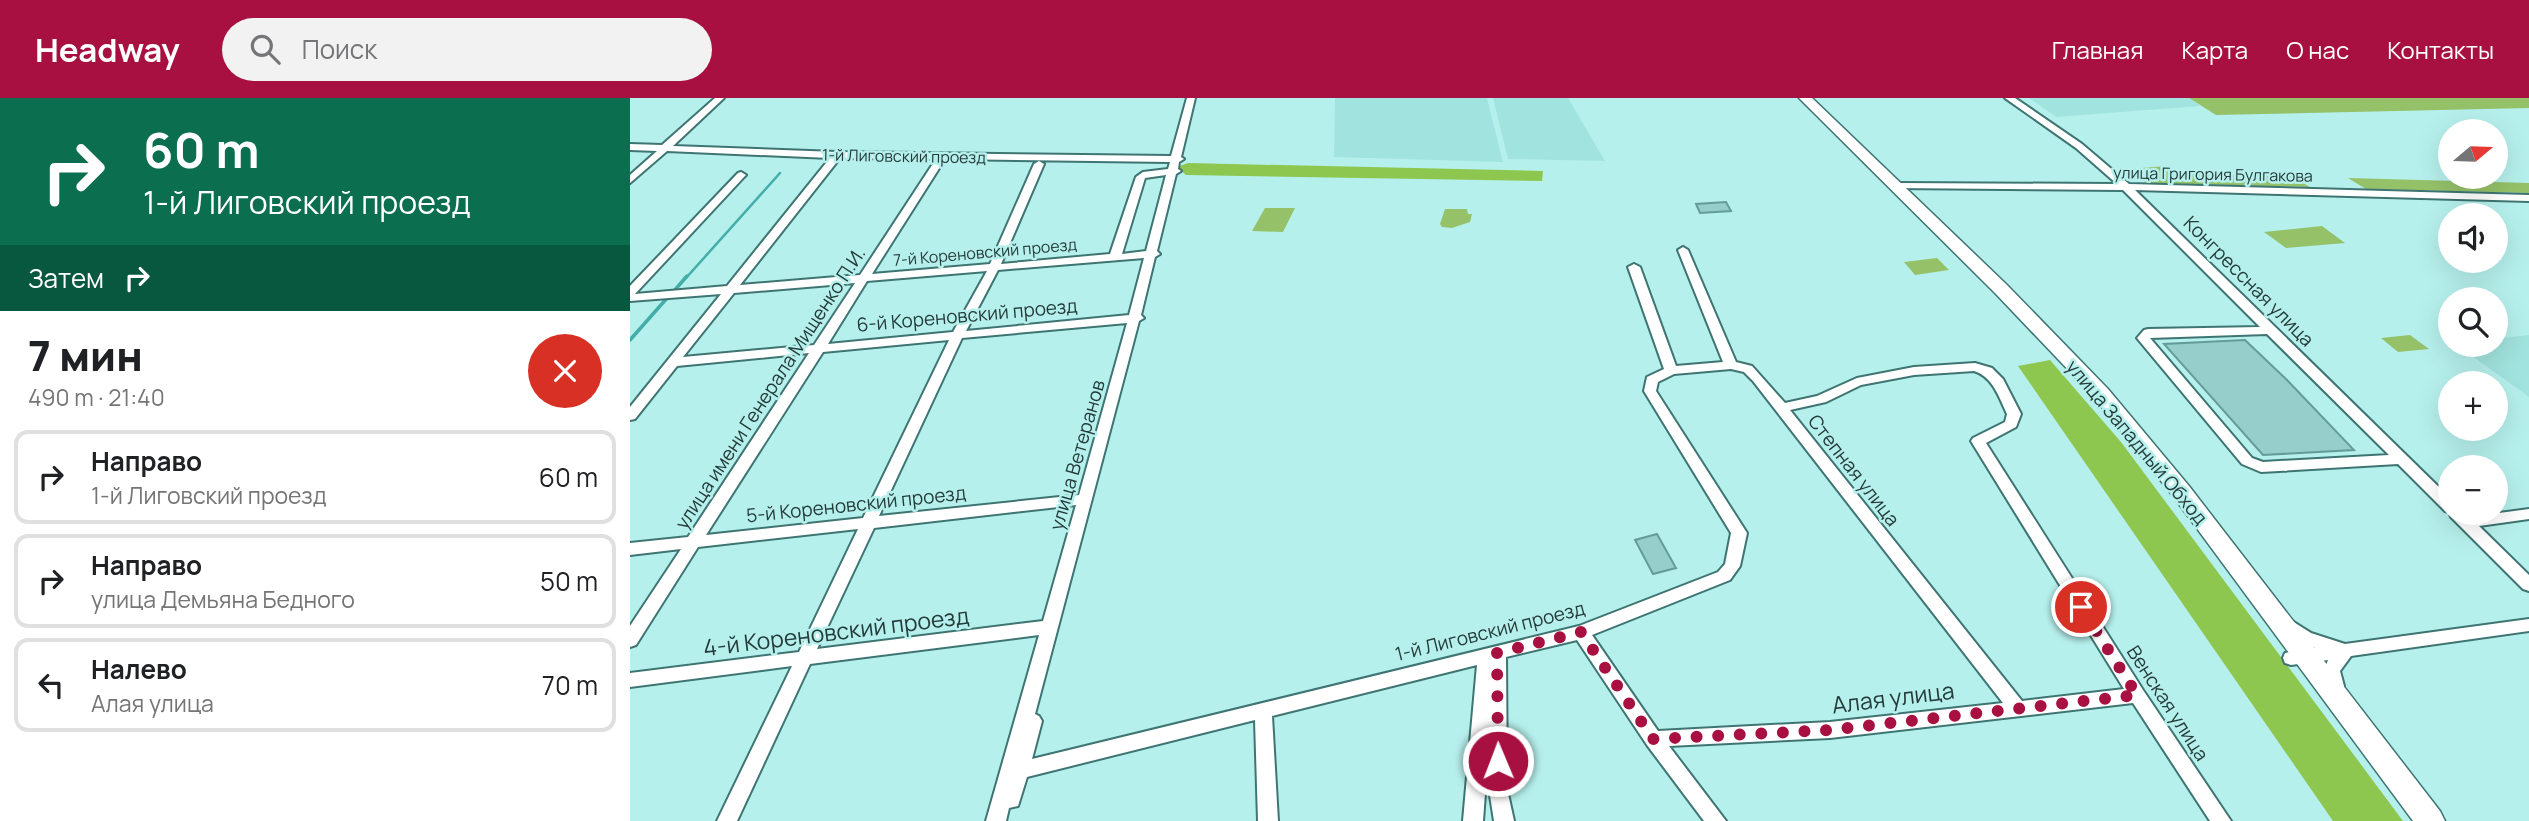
<!DOCTYPE html>
<html lang="ru">
<meta charset="utf-8">
<style>
body{margin:0;font-family:Manrope,sans-serif;background:#f2f2f2;color:#202124;height:100vh;display:flex;flex-direction:column;font-size:26px;white-space:nowrap}
*{box-sizing:border-box;margin:0}
p{font-size:23px;color:#757577}
.icon{flex:none;width:38px;height:38px;fill:none;stroke:currentColor;stroke-width:2;stroke-linecap:round;stroke-linejoin:round}
.map{position:relative;flex:1;overflow:hidden}
.details{display:flex;flex-direction:column;background:#fff;width:630px}
.details>*{flex:none}
.banner{background:#0b6e4f;color:#fff;overflow:hidden}
.needle{width:46px;rotate:71deg}
.tools{position:absolute;left:1808px;top:21px;display:grid;gap:14px}
.tools a{display:grid;place-items:center;width:70px;height:70px;border-radius:50%;background:#fff;box-shadow:0 7px 28px #0002;font-size:35px}
.pin{position:absolute;display:grid;place-items:center;width:60px;height:60px;color:#fff;margin:-30px;border:4px solid #fff;border-radius:50%;box-shadow:0 2px 7px #0007}
.me{position:absolute;width:77px;margin:-38px;rotate:359deg;stroke-linejoin:round;filter:drop-shadow(0 0 5px #0008)}
.turn{display:flex;align-items:center;gap:24px;height:147px;padding:0 28px;font-size:32px}
.turn .icon{width:91px;height:91px;stroke-width:2.5}
.turn b{display:block;font-size:49px;line-height:60px}
.then{display:flex;align-items:center;height:66px;padding:0 28px;background:#0003;gap:14px;font-size:26px}
.round{display:grid;place-items:center;flex:none;width:74px;height:74px;border-radius:37px;background:#f2f2f2}
.overview{display:flex;align-items:center;justify-content:space-between;height:119px;padding:0 28px}
h1{font-size:42px;font-weight:800;line-height:52px}
ul{padding:0;list-style:none}
li{display:flex;align-items:center;gap:21px;height:94px;margin:0 14px 10px;padding:0 14px;border:4px solid #e0e0e0;border-radius:14px}
li div{flex:1}
li b{display:block;font-size:26px}
li em{font-style:normal}
header{display:flex;align-items:center;gap:42px;box-sizing:border-box;height:98px;padding:0 35px;background:#a71041;color:#fff}
header strong{font-size:33px}
nav{display:flex;gap:38px;margin-inline-start:auto;font-size:24px}
.search{width:490px;height:63px;background:#f2f2f2;display:flex;align-items:center;gap:18px;box-sizing:border-box;padding:0 24px;border-radius:38px;color:#757577;font-size:26px}
main{display:flex;flex:1;min-height:0}
.map>svg:first-child{display:block}
.built{fill:#a1e3de}
.green{fill:#95c269}
.forest{fill:#8ec74f}
.lines{fill:none;stroke-linecap:round;stroke-linejoin:round}
.stream-far1{stroke:#43aea9;stroke-width:2.5}
.stream{stroke:#43aea9;stroke-width:3.5}
.building{fill:#95ceca;stroke:#659c99;stroke-width:2}
.minor-casing{stroke:#3e7572;stroke-width:4}
.highway-casing{stroke:#3e7572;stroke-width:3}
.minor{fill:#fff;fill-rule:evenodd}
.highway{fill:#fff;fill-rule:evenodd}
.route{stroke:#a71041;stroke-width:12;stroke-dasharray:0 21.6}
.labels{text-anchor:middle;dominant-baseline:central;stroke-width:5;stroke-linejoin:round;paint-order:stroke}
.far-street-label{font-size:16px;fill:#243b3a;stroke:#b6f0ec}
.street-label{font-size:19px;fill:#243b3a;stroke:#b6f0ec}
.near-street-label{font-size:23px;fill:#243b3a;stroke:#b6f0ec}
</style>
<header>
<strong>Headway</strong>
<div class="search"><svg class="icon" aria-label="search" viewBox="0 0 24 24"><circle cx="10" cy="10" r="6"/><path d="M15 15l6 6"/></svg>Поиск</div>
<nav><a>Главная</a><a>Карта</a><a>О нас</a><a>Контакты</a></nav>
</header>
<main>
<section class="details">
<div class="banner">
<div class="turn"><svg class="icon" aria-label="right" viewBox="0 0 24 24"><path d="M7 20v-9h11M14 6l5 5-5 5"/></svg><div><b>60 m</b>1-й Лиговский проезд</div></div>
<div class="then">Затем<svg class="icon" aria-label="right" viewBox="0 0 24 24"><path d="M7 20v-9h11M14 6l5 5-5 5"/></svg></div>
</div>
<div class="overview"><div><h1>7 мин</h1><p>490 m · 21:40</p></div><a class="round" style="background:#d93025;color:#fff"><svg class="icon" aria-label="close" viewBox="0 0 24 24"><path d="M6 6l12 12M18 6L6 18"/></svg></a></div>
<ul>
<li><svg class="icon" aria-label="right" viewBox="0 0 24 24"><path d="M7 20v-9h11M14 6l5 5-5 5"/></svg><div><b>Направо</b><p>1-й Лиговский проезд</p></div><em>60 m</em></li>
<li><svg class="icon" aria-label="right" viewBox="0 0 24 24"><path d="M7 20v-9h11M14 6l5 5-5 5"/></svg><div><b>Направо</b><p>улица Демьяна Бедного</p></div><em>50 m</em></li>
<li><svg class="icon" aria-label="left" viewBox="0 0 24 24"><path d="M17 20v-9H6M10 6l-5 5 5 5"/></svg><div><b>Налево</b><p>Алая улица</p></div><em>70 m</em></li>
</ul>
</section>
<div class="map">
<svg width="1899" height="723" viewBox="0 0 1899 723">
<rect width="100%" height="100%" fill="#b6f0ec"/>
<g class="built">
<path d="M705 0H857L873 64 704 59Z"/>
<path d="M863 0H938L975 63 878 61Z"/>
<path d="M1399 0H1559L1570 8 1426 19Z"/>
<path d="M1899 237V299L1827 247H1866V241Z"/>
</g>
<g class="green">
<path d="M1559 0H1899V10L1586 17Z"/>
<path d="M1537 68 1550 75 1661 78 1680 89 1516 85 1499 71Z"/>
<path d="M1718 80 1899 85V95L1736 91Z"/>
<path d="M635 110H665L653 134 622 133Z"/>
<path d="M815 111H837L838 116H842L840 124 822 130 812 129 810 126Z"/>
<path d="M1692 128 1715 145 1656 150 1634 134Z"/>
<path d="M1307 160 1319 172 1285 177 1274 164Z"/>
<path d="M1780 237 1799 251 1768 254 1751 240Z"/>
</g>
<g class="forest">
<path d="M558 65 913 73 912 83 556 77 547 69Z"/>
<path d="M1420 262 1491 344 1773 723H1703L1388 268Z"/>
</g>
<g class="lines">
<path class="stream-far1" d="M56 180 150 75"/>
<g class="stream">
<path d="M44 193 57 178"/>
<path d="M0 242 38 199"/>
</g>
</g>
<g class="building">
<path d="M1096 104 1101 113 1070 115 1066 106Z"/>
<path d="M1615 242 1657 282 1724 352 1633 357 1534 246Z"/>
<path d="M1027 436 1046 470 1023 476 1005 442Z"/>
</g>
<g class="lines">
<defs>
<g id="minor">
<path d="M85 0H94L43 48 207 54 541 58 557 0H565L551 59 554 61 549 64 548 71 551 73 546 76 527 153 530 156 525 159 511 217 514 220 509 223 405 616 409 618 412 623 402 661 949 528 1088 474 1095 466 1101 435 1014 293 1017 279 1034 271 998 169 1004 166 1010 169 1046 268 1093 264 1048 152 1053 149 1058 152 1106 264 1122 268 1155 305 1187 298 1227 280 1284 269 1345 265 1362 270 1373 281 1391 316 1386 329 1356 345 1513 592 1601 723H1580L1503 605 1200 640 1039 648 1096 723H1074L1017 647 947 542 876 559 877 691 884 723H864L859 691V641L853 723H833L847 567 642 618 648 723H628L625 622 397 679 388 708 379 710 376 723H356L409 537 180 566 107 723H87L162 568 0 589V575L169 554 228 431 68 449 6 547 0 549V528L51 451 0 457V445L58 439 179 255 47 268 5 321 0 322V309L91 196 0 203V188L108 75 111 74 116 77 114 79 5 196 97 188 200 60 37 53 0 85V77L27 53 0 52V46L32 47ZM210 60 306 61 230 177 110 187ZM315 61 540 64 538 71 513 74 506 79 480 156 371 166 414 66 409 63 404 66 360 166 242 176ZM536 77 516 153 492 156 515 80ZM514 160 499 217 336 233 368 172ZM357 173 323 234 198 246 237 183ZM225 185 184 247 53 259 104 195ZM497 225 449 397 249 418 332 240ZM319 242 233 420 76 437 193 254ZM1101 271 1114 274 1123 283 1373 605 1200 624 1028 633 962 537 1100 482 1110 468 1117 435 1026 293 1028 284 1044 276ZM1344 273C1363 279 1369 299 1377 316L1375 324 1343 340 1341 343 1494 591 1392 603 1160 312 1196 304 1231 287 1284 277ZM446 407 413 523 187 551 244 430Z"/>
<path d="M1375 0H1385L1452 46 1499 86 1899 97V103L1505 92 1820 400V415H1835L1839 419 1899 411V421L1849 428 1899 477V493L1893 491 1821 419 1819 414 1815 413 1768 366 1631 374 1612 366 1507 240 1514 232 1518 231 1630 229 1493 92 1262 90 1260 88 1265 85 1487 86 1446 50ZM1637 236 1759 357 1633 364 1622 360 1520 240Z"/>
<path d="M1899 521V533L1721 558 1710 573 1714 588 1711 593 1705 595 1699 593 1692 577 1698 562 1661 567 1655 565 1653 560 1655 555 1685 550C1673 546 1660 542 1654 530L1656 525 1662 523 1681 535 1715 546Z"/>
</g>
<path id="highway" d="M1169 0H1182L1377 187 1478 291 1559 388 1810 713 1815 723H1783L1543 398 1464 299 1365 195Z"/>
</defs>
<use href="#minor" class="minor-casing"/>
<use href="#highway" class="highway-casing"/>
<use href="#minor" class="minor"/>
<use href="#highway" class="highway"/>
</g>
<g class="lines">
<path class="route" d="M868 663 867 555 951 534 1023 641 1200 632 1507 597 1451 509"/>
</g>
<g class="labels">
<g class="far-street-label">
<text transform="translate(274 58) rotate(1)">1-й Лиговский проезд</text>
<text transform="translate(1583 76) rotate(1)">улица Григория Булгакова</text>
<text transform="translate(355 154) rotate(-5)">7-й Кореновский проезд</text>
</g>
<g class="street-label">
<text transform="translate(1619 183) rotate(45)">Конгрессная улица</text>
<text transform="translate(337 217) rotate(-5)">6-й Кореновский проезд</text>
<text transform="translate(140 290) rotate(-57)">улица имени Генерала Мищенко П.И.</text>
<text transform="translate(1507 344) rotate(50)">улица Западный Обход</text>
<text transform="translate(447 357) rotate(-74)">улица Ветеранов</text>
<text transform="translate(1224 372) rotate(52)">Степная улица</text>
<text transform="translate(226 406) rotate(-6)">5-й Кореновский проезд</text>
<text transform="translate(860 533) rotate(-14)">1-й Лиговский проезд</text>
<text transform="translate(1538 605) rotate(57)">Венская улица</text>
</g>
<g class="near-street-label">
<text transform="translate(206 533) rotate(-7)">4-й Кореновский проезд</text>
<text transform="translate(1263 599) rotate(-7)">Алая улица</text>
</g>
</g>
</svg>
<div class="tools">
<a><svg class="needle" viewBox="-14 -14 28 28"><path d="M0-13l5 13h-10z" fill="#e53935"/><path d="M0 13l5-13h-10z" fill="#757577"/></svg></a>
<a><svg class="icon" aria-label="sound" viewBox="0 0 24 24"><path d="M4 9h4l5-4v14l-5-4H4zM17 9q2 3 0 6"/></svg></a>
<a><svg class="icon" aria-label="search" viewBox="0 0 24 24"><circle cx="10" cy="10" r="6"/><path d="M15 15l6 6"/></svg></a>
<a>+</a>
<a>−</a>
</div>
<div class="pin" style="left:1451px;top:509px;background:#d93025"><svg class="icon" aria-label="arrive" viewBox="0 0 24 24"><path d="M6 21V4h12l-3 4 3 4H6"/></svg></div>
<svg class="me" style="left:868px;top:663px" viewBox="-20 -20 40 40"><circle r="17" fill="#a71041" stroke="#fff" stroke-width="3"/><path d="M0-11L8 9 0 5-8 9z" fill="#fff"/></svg>
</div>
</main>
